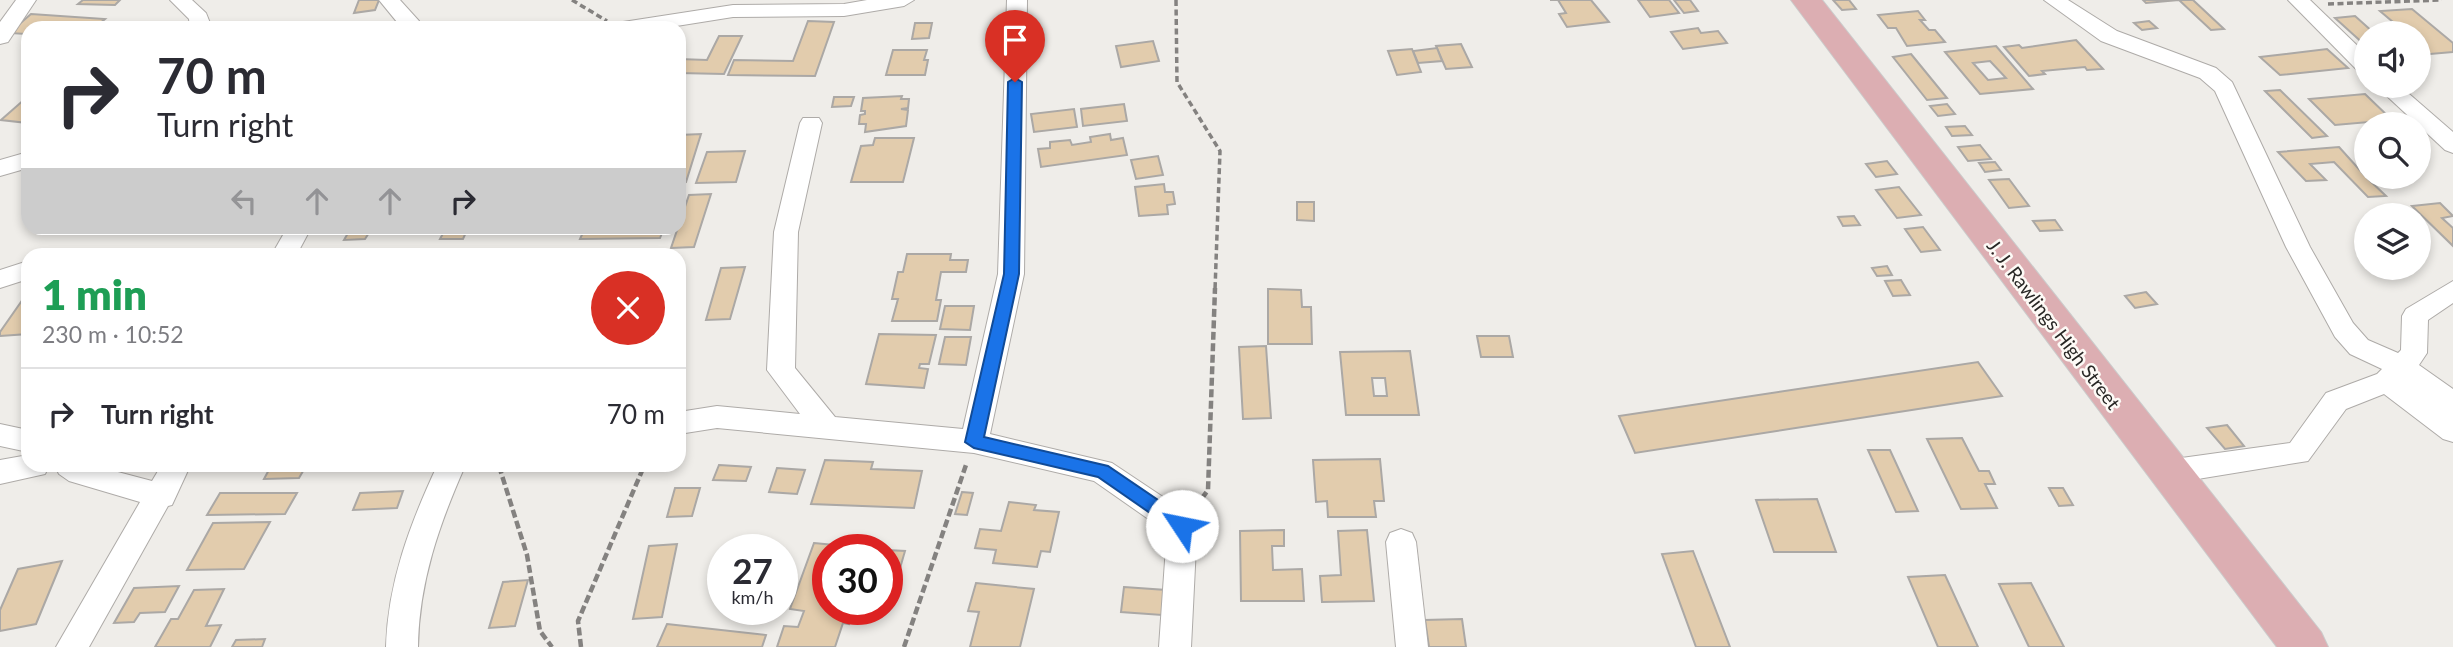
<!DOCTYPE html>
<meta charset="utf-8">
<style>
body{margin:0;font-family:Lato,sans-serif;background:#f7f7f7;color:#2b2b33;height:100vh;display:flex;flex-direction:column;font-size:26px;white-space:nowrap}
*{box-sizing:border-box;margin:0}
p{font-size:23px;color:#7c7c81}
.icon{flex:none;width:38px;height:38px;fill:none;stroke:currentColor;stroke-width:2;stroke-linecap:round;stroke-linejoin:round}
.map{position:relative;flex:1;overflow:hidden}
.details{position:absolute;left:21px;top:248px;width:665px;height:224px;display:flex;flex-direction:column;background:#fff;border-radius:21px;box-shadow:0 4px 10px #0003}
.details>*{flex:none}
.banner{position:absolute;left:21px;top:21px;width:665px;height:214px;border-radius:21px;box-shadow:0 4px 10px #0003;background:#fff;color:#2b2b33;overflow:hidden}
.controls{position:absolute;left:2354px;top:21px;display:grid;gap:14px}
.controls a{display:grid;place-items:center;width:77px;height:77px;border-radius:50%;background:#fff;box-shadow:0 4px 10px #0003;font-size:35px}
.speed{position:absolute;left:707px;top:534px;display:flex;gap:14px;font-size:35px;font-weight:700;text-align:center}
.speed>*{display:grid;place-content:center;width:91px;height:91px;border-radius:50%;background:#fff;box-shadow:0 4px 10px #0003;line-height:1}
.speed small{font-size:18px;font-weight:400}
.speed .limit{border:10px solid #d22;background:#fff;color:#111}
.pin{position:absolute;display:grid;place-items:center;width:60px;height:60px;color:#fff;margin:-72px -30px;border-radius:50% 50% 50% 0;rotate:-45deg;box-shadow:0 0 7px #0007}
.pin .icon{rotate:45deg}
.me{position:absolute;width:77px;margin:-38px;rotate:304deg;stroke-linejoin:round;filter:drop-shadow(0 0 5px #0008)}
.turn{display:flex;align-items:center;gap:24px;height:147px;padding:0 21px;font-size:32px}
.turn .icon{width:91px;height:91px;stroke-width:2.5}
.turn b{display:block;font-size:49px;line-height:60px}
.lanes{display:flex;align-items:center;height:66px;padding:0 21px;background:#0003;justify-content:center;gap:35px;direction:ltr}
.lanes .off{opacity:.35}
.round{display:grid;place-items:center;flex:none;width:74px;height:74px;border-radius:37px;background:#f7f7f7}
.summary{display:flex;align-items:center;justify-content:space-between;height:119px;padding:0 21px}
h1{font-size:42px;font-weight:800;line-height:52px;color:#1e9e55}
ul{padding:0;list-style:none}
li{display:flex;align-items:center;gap:21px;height:91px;padding:0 21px;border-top:2px solid #e1e1e2}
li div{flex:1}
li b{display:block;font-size:26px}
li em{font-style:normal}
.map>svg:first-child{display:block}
.building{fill:#e2ccad;stroke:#aba8a5;stroke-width:2;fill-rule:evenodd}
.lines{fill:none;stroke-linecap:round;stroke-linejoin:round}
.minor-casing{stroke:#aeaba8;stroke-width:2}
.primary-casing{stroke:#cbcbcb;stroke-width:2}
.path-far1{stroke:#848280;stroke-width:3.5;stroke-dasharray:6 3.5;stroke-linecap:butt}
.path{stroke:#848280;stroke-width:4.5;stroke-dasharray:8 3.5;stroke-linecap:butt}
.minor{fill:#fff;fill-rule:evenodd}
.primary{fill:#dcaeb2;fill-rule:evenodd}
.route{fill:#1a73e8;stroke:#114b97;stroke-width:2}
.labels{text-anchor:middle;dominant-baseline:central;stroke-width:5;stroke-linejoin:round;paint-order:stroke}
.street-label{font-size:19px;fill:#282725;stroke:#fdfaf6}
</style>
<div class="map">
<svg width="2453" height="647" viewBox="0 0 2453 647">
<rect width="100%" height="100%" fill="#efede9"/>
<g class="building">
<path d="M83 0H120L115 5 78 4Z"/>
<path d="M359 0H379L375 10 354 13Z"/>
<path d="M1550 0H1591L1609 22 1567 27 1559 14 1566 13 1558 0Z"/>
<path d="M1638 0H1669L1679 13 1650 17Z"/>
<path d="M1674 0H1690L1698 11 1684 13Z"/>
<path d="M1833 0H1849L1856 9 1842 10Z"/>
<path d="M2143 0H2193L2224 29 2211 30 2179 0 2146 3Z"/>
<path d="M2412 9 2453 43V52L2430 54 2418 44V33H2406L2380 11Z"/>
<path d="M1918 11 1925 20H1920L1929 30H1935L1945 42 1907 46 1896 28H1888L1878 15Z"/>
<path d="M31 14 105 19 94 28 36 25 28 28 26 34 9 33Z"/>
<path d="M2355 16 2374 33H2366V46L2335 18Z"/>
<path d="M808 21 834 22 815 76 728 75 734 60 793 61Z"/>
<path d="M2149 21 2157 28 2142 30 2134 23Z"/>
<path d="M915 23H932L929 38 912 39Z"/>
<path d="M1698 28 1701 33 1718 31 1727 43 1683 49 1671 32Z"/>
<path d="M719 36H742L724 74 679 73V59L707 60Z"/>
<path d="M2076 40 2103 69 2087 70 2085 67 2042 71 2045 74 2029 76 2004 47 2019 45 2022 48Z"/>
<path d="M1153 41 1159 61 1121 67 1116 46Z"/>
<path d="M1461 44 1472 67 1446 69 1436 46Z"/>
<path d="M1996 46 2033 89 1980 94 1945 52ZM1990 61 2006 78 1988 80 1973 63Z"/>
<path d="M1437 48 1442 61 1418 63 1413 51Z"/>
<path d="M1412 49 1421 72 1397 75 1388 51Z"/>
<path d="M2327 49 2348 68 2280 75 2260 57Z"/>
<path d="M893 50H927L924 60H928L925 75H886Z"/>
<path d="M1911 54 1947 98 1927 100 1893 57Z"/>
<path d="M2280 90 2327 136 2312 138 2265 91Z"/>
<path d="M2365 94 2392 120 2335 125 2309 99Z"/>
<path d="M902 96 901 99H909L908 108 901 109 908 110 906 126 865 132 866 124H859L860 115 865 114V111H861L863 98Z"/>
<path d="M834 97H854L851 106 832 107Z"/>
<path d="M26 98 28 123 1 120Z"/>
<path d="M1124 104 1127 121 1083 126 1081 109Z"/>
<path d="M1947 104 1955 114 1938 116 1930 106Z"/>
<path d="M1074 109 1077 127 1034 132 1031 114Z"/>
<path d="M1965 126 1972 135 1952 136 1946 127Z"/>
<path d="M701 134 686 182 679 183V135Z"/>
<path d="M1110 134 1111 140 1123 138 1127 155 1041 167 1038 149 1050 148V142L1070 140 1072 145 1091 142 1090 137Z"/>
<path d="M875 138H914L903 182H851L861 146 873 145Z"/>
<path d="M1980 145 1991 159 1968 161 1958 147Z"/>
<path d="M2339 147 2366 177 2386 196 2368 197 2334 162 2310 164 2326 180 2306 181 2278 152Z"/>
<path d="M745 151 736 182 696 183 707 152Z"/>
<path d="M1158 156 1163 175 1136 179 1131 160Z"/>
<path d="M1887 161 1897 174 1876 177 1866 164Z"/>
<path d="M1995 162 2001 170 1985 172 1979 163Z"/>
<path d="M2009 179 2029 206 2009 208 1989 180Z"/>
<path d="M1164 184 1165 192H1173L1175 204 1167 205 1168 214 1139 216 1135 187Z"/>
<path d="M1899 187 1921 215 1897 218 1876 190Z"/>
<path d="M711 194 694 247 671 248 689 195Z"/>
<path d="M1297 202H1314V221L1297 220Z"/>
<path d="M2440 203 2453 216 2442 218 2453 228V246L2412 206Z"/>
<path d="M1854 216 1860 225 1843 226 1838 217Z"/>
<path d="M2055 220 2062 230 2040 231 2033 221Z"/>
<path d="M1923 227 1940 250 1921 252 1905 229Z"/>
<path d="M351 228H372L365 239 344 240Z"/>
<path d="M446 228H468L463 239H440Z"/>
<path d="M585 228H664L660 238 580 239Z"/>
<path d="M417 250 414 256H334L335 253Z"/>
<path d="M907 254H951L950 260H968L966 272H941L936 300H941L937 321H892L898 299H892L898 272H903Z"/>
<path d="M1887 266 1892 275 1877 276 1872 268Z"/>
<path d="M745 267 730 319 706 320 721 268Z"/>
<path d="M1901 280 1910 295 1893 296 1885 281Z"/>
<path d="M1268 289 1301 290 1302 307H1311L1312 344H1268Z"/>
<path d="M28 292V334L0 336V332Z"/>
<path d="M2146 292 2157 304 2135 308 2125 296Z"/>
<path d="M945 306H974L970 330 940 329Z"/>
<path d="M879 334 936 335 929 364H920L919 368 928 369 924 388 866 384Z"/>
<path d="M1477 336H1509L1513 357H1481Z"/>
<path d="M945 337H971L966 365 939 364Z"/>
<path d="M1266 346 1271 418 1243 419 1239 347Z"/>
<path d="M1410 351 1419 415H1346L1340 352ZM1372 378H1385L1387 396H1374Z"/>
<path d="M1978 362 2002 396 1635 453 1619 416Z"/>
<path d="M2227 425 2244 446 2225 449 2207 428Z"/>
<path d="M1962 438 1979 471H1989L1995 484H1985L1997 508 1961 509 1927 439Z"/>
<path d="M1868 450H1890L1918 511 1896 512Z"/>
<path d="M1380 459 1384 501H1374L1376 517H1328L1327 501 1316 502 1313 460Z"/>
<path d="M825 460 873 462 871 469 922 471 914 508 811 504Z"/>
<path d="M719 465 751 467 746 481 713 480Z"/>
<path d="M271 466H306L299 478 264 479Z"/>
<path d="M323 466H366L364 469Z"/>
<path d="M777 468 805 470 797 494 769 492Z"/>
<path d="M675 488H700L692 516 667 517Z"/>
<path d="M2049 488H2063L2073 505 2059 506Z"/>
<path d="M403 491 397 508 353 510 360 493Z"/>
<path d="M962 492 973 493 967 515 955 514Z"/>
<path d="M220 493H297L285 514 207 515Z"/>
<path d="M1817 499 1836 552H1774L1756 500Z"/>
<path d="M1009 502 1036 505 1034 510 1059 512 1050 552 1041 551 1037 567 993 563 996 550 975 548 980 529 1001 531Z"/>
<path d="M270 522 244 569 187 570 213 523Z"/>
<path d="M1284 530V546H1272L1273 570 1302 569 1304 601H1241L1240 531Z"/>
<path d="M1367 530 1374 601 1322 602 1320 576 1341 575 1338 531Z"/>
<path d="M814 543 886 550H828V609H854L849 624 843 623 835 647H777L784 626 798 627 804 611 790 609Z"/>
<path d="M677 544 662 617 633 619 649 546Z"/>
<path d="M887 550 905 551 894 589 887 588Z"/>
<path d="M1693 551 1730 647H1696L1662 554Z"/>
<path d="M62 561 36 624 0 631V610L18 569Z"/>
<path d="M1945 575 1978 647H1938L1908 577Z"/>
<path d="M528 580 515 626 489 628 503 582Z"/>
<path d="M976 583 1034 589 1020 647H970L979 612 968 611Z"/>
<path d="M2031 583 2064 647H2029L1999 584Z"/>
<path d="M179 586 165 612 140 613 134 622 114 623 134 588Z"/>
<path d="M1124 587 1166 590 1162 615 1121 612Z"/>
<path d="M224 589 206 626 221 625 210 647H155L171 619H178L194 590Z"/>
<path d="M1462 619 1466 647H1429L1425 620Z"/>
<path d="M667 624 766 635 762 647H657Z"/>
<path d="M265 639 262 647H232L236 640Z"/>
</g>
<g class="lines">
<defs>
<g id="minor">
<path d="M16 0H36L8 42 0 44V22Z"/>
<path d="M170 0H192L206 13 212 28H190L189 19Z"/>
<path d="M379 0H400L419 21 416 28H394L397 22Z"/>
<path d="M867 0H914L904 6 844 16 733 17 664 28H612L623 22 733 5 844 4Z"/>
<path d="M1007 0H1027L1024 274 990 434 1112 463 1193 517 1197 526 1191 647H1159L1167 532 1094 481 974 453 717 428 679 434V412L717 406 800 414 767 370 774 232 800 123 803 118H819L822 123 798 232 795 368 835 417 963 429 998 274Z"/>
<path d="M2044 0H2068L2117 31 2216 68 2232 82 2310 247 2353 323 2368 340 2398 353 2401 350 2402 316 2406 309 2453 281V303L2428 320 2427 353 2419 365 2453 389V442L2443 439 2384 394 2346 409 2308 461 2167 484 2157 480 2153 472 2157 464 2167 460 2290 443 2326 393 2377 374 2382 369 2350 354 2335 337 2286 247 2215 91 2200 78 2101 41Z"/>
<path d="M2288 0H2310L2366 54V73L2358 71Z"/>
<path d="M2376 86H2400L2453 132V153L2445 150Z"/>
<path d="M28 152V168L0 176V160Z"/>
<path d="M287 228H311L296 256H271Z"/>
<path d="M28 261V279L0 288V270Z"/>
<path d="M0 424 28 430V452L0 446Z"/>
<path d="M28 455V466H49L45 474 0 484V460Z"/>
<path d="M55 466H95L152 481 161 466H190L172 505 168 506 89 647H56L140 502 69 481 59 474Z"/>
<path d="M437 466H465C439 525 419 582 418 647H386C388 582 410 524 437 466Z"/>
<path d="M1401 529 1412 533 1416 542 1428 647H1396L1386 542 1390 533Z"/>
</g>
<path id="primary" d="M1791 0H1822L2321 632 2328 647H2277Z"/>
</defs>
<use href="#minor" class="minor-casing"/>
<use href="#primary" class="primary-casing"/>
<g class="path-far1">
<path d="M572 0 607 21"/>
<path d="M1176 0 1177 82 1220 151 1215 290"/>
<path d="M2328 4 2442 0"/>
</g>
<g class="path">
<path d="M499 466 527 555 540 631 552 647"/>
<path d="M1195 508 1208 490 1215 288"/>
<path d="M581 647 578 621 644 466"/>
<path d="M904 647 967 462"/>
</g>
<use href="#minor" class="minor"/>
<use href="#primary" class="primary"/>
</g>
<path class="route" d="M1015 78 1022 82 1019 274 984 437 1108 466 1189 521 1191 526 1189 531H1176L1098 477 974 448 965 442 1004 274 1008 82Z"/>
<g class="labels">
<g class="street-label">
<text transform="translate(2054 324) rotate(53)">J. J. Rawlings High Street</text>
</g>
</g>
</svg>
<div class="controls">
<a><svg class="icon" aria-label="sound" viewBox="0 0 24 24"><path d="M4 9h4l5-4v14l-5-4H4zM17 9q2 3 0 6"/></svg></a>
<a><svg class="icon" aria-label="search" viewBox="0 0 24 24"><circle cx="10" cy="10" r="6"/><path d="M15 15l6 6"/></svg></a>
<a><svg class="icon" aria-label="layers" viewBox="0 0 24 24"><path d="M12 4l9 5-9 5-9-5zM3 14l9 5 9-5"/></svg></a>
</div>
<div class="speed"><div>27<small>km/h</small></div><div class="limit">30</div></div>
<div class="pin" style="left:1015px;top:82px;background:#d93025"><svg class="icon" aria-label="arrive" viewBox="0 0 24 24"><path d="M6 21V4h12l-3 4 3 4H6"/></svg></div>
<svg class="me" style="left:1182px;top:526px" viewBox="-20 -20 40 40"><circle r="19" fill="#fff"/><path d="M0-13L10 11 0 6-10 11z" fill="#1a73e8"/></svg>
<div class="banner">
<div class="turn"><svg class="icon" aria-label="right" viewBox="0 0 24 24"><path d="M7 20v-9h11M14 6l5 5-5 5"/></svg><div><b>70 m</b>Turn right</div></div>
<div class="lanes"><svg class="icon off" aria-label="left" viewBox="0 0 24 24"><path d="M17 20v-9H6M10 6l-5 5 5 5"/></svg><svg class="icon off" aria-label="ahead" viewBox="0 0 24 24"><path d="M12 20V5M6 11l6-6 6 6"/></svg><svg class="icon off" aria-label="ahead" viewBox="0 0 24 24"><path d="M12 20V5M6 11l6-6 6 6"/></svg><svg class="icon" aria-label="right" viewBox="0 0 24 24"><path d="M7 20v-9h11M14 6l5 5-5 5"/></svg></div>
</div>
<section class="details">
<div class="summary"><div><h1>1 min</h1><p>230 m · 10:52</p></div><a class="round" style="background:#d93025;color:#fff"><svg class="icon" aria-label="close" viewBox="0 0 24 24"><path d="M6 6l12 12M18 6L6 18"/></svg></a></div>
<ul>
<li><svg class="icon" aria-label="right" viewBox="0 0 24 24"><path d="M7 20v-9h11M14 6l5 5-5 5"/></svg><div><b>Turn right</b></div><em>70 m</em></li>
</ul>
</section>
</div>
